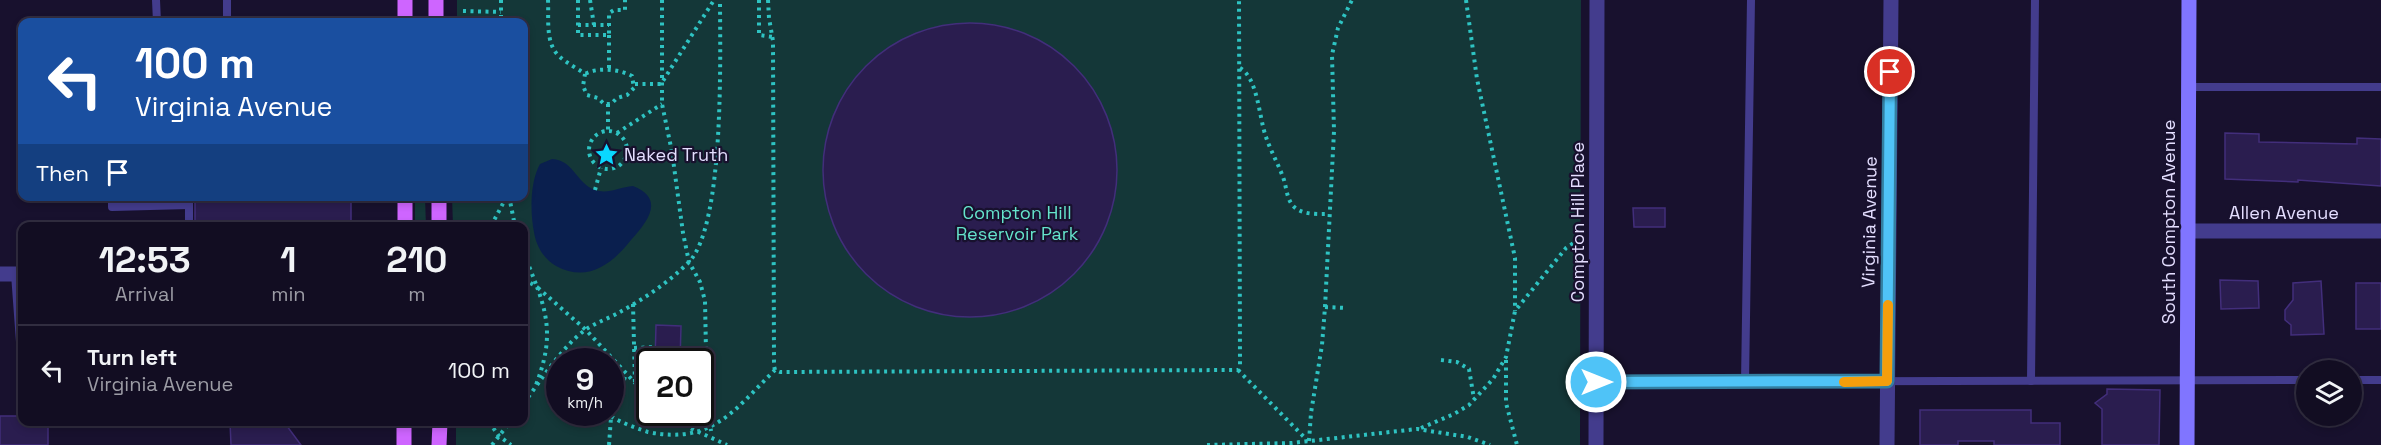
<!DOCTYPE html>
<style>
body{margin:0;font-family:"Space Grotesk",sans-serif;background:#1b162a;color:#f1f3f6;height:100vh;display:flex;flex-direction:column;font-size:22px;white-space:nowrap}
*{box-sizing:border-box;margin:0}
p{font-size:20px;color:#9c9ca5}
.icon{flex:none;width:33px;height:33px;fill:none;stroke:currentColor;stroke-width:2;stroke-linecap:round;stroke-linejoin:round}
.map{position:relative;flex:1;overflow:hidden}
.drawer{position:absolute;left:18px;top:222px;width:510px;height:204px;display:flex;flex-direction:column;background:#120d22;border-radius:12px;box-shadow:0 3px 9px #0003,0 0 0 2px #312d40}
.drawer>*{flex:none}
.hud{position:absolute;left:18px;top:18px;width:510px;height:183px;border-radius:12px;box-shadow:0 3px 9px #0003,0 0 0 2px #312d40;background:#1a4fa0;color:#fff;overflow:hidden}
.controls{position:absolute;left:2296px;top:360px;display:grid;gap:12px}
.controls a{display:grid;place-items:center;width:66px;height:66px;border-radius:50%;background:#120d22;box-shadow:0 3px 9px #0003,0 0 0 2px #312d40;font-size:30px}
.speed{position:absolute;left:546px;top:348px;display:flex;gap:12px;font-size:30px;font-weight:700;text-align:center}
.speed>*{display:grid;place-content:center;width:78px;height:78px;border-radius:50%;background:#120d22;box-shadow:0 3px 9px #0003,0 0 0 2px #312d40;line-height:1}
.speed small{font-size:15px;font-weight:400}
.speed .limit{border:3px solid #111;border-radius:9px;background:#fff;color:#111}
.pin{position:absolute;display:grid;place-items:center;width:51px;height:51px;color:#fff;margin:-26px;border:3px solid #fff;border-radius:50%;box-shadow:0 2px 6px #0007}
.me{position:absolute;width:66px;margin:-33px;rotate:90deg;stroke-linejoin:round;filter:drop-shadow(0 0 4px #0008)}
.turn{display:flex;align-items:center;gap:21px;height:126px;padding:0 18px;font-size:27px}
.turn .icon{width:78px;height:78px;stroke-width:2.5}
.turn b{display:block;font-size:42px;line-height:51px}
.then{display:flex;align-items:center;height:57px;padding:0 18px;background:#0003;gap:12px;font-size:22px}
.eta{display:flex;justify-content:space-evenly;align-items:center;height:102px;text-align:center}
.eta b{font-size:36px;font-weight:700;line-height:42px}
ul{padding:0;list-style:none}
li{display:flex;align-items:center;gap:18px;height:90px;padding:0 18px;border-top:2px solid #312d40}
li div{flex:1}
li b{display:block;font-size:22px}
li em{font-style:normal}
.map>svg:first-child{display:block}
.green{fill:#143738;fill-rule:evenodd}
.water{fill:#0a1f4e}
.building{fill:#2a1d4f;stroke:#422e7b;stroke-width:1.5}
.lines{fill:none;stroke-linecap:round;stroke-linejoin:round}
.path{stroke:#2ec3c2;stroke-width:4;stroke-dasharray:3 4.5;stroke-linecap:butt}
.service{stroke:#433c8d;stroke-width:8}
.minor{stroke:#433c8d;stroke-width:15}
.secondary{stroke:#8075ff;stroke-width:15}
.primary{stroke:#ce65ff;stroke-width:15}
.route-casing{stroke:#337fa1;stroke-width:15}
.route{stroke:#4fc3f7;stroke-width:10}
.slow{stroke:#f59e0b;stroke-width:10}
.labels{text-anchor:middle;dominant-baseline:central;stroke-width:4.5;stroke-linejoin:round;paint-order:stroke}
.poi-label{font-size:18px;fill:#e4deff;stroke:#18112e;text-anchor:start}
.park-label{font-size:18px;fill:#65e4cc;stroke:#18112e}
.street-label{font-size:18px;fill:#e4deff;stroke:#18112e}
</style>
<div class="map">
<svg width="2381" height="445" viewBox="0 0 2381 445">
<rect width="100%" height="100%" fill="#18112e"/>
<g class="green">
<path d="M457 0H1581L1580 445H456V422H524V226H453L452 197 524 196V22H457ZM560 362H610V412H560ZM650 362H700V412H650Z"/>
<path d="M415 197H425L426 226H415Z"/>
</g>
<path class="water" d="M552 159C575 160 577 187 599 191 610 193 621 187 633 186 666 199 647 222 631 240 612 264 588 283 556 266 544 259 536 246 534 232 530 212 530 182 540 164Z"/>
<g class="building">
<circle cx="970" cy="170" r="147"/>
<path d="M2225 133 2259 134V142L2357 144V138L2381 139V186L2298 180V182L2225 179Z"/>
<rect x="195" y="196" width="156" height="30"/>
<path d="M1633 208H1665V227H1634Z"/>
<path d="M2220 280 2258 281 2259 308 2221 309Z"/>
<path d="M2321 281 2324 334 2291 335V325L2285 320V310L2293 300V283Z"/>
<rect x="2356" y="283" width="25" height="46"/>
<path d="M656 325 681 326 680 362H655Z"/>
<path d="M2107 389 2160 390 2159 445H2102V409L2095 403 2107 394Z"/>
<path d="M1920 410H2031V423H2060V445H1994V441H1958V445H1920Z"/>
<path d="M0 416H22V422H48V445H0Z"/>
<path d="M230 422H284L301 445H231Z"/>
</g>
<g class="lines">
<g class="path">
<path d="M501 0V22"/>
<path d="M548 0C549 17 545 42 558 55 566 63 577 68 585 74L583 86 587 95 598 98 604 104H611L617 98 627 95 634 88 632 76C620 69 597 67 585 74"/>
<path d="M578 0V35H609V13L614 10H625V0"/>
<path d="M590 0 594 25"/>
<path d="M662 0V104L672 152 683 233 689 262 700 282 705 301 707 402 711 431"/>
<path d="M759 0V35L773 37"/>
<path d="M768 0 769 18 773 41 774 366 775 370 780 372 1238 370 1240 366 1239 0"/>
<path d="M1466 0 1477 79 1515 258V311"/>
<path d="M463 11 501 12"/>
<path d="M578 25H609"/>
<path d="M609 35V71"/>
<path d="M1240 68C1258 78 1259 118 1266 137 1271 152 1279 165 1284 180 1287 190 1287 203 1297 209 1306 215 1319 214 1329 214"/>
<path d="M635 84H661L714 0"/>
<path d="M608 104V131"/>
<circle cx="608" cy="150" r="19"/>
<path d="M617 133 662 104"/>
<path d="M595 190 601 168"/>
<path d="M509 196 515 226"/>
<path d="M491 226 507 196"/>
<path d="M524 253 537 287 586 330 650 399"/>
<path d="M524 279 537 287C551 324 550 348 536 385"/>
<path d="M633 304 635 384"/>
<path d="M1325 307 1347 308"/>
<path d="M634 348 656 347"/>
<path d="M681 348H707"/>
<path d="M563 353 568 362"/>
<path d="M1441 360 1457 362 1469 369 1474 399"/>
<path d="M1506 360V403L1517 445"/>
<path d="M1238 370 1308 441"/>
<path d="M524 403C541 380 562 347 585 330 595 323 607 319 618 313 642 300 668 283 688 263 725 227 720 54 720 0"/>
<path d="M605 412C618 422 633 427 648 432 713 445 735 409 775 370"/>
<path d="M666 412 692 429 727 445"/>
<path d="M489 422 499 436 511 445"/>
<path d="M1421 428 1454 414 1469 405 1493 379 1506 357 1515 311 1566 248 1575 242"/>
<path d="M1309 441 1311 413 1322 345 1325 307 1334 131 1332 55 1338 28 1352 0"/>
<path d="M492 445 510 422"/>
<path d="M609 445 611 417 626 374"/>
<path d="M1207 445 1292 443 1417 429 1468 437 1490 445"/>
</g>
<g class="service">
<path d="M156 0 157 22"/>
<path d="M227 0V22"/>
<path d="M2188 87H2381"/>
<path d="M112 196V207L189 205"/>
<path d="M189 226V196"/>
<path d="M15 274 22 369"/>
<path d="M2352 380H2381"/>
<path d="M2031 381 2035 0"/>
<path d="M1596 382 2307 380"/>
<path d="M1745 382 1751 0"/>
</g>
<g class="minor">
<path d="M2188 231H2381"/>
<path d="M0 274H22"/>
<path d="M1596 445 1597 0"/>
<path d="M1887 445 1891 0"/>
</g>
<path class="secondary" d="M2187 445 2189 0"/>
<g class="primary">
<path d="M436 0V22"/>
<path d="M405 22V0"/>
<path d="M439 196V226"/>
<path d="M405 226V196"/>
<path d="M404 422V445"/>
<path d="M439 445 440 422"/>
</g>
</g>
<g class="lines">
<defs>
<path id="route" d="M1596 382 1887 381 1890 72"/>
</defs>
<use href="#route" class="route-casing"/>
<use href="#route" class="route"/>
<path class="slow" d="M1844 382 1887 381 1888 305"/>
</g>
<defs>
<symbol id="sight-bare" viewBox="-9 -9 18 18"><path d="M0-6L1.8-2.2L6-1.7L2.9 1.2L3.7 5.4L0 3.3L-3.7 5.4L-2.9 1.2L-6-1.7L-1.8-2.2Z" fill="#0ad8ff" stroke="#18112e" stroke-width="2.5" paint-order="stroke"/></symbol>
</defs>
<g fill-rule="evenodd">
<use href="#sight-bare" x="590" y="138" width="33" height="33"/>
</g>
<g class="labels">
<g class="poi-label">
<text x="624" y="154">Naked Truth</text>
</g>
<g class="park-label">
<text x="1017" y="212">Compton Hill<tspan x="1017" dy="21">Reservoir Park</tspan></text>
</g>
<g class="street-label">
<text x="2284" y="212">Allen Avenue</text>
<text transform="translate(1577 222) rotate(-90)">Compton Hill Place</text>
<text transform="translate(1869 222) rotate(-89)">Virginia Avenue</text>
<text transform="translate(2168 222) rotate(-90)">South Compton Avenue</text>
</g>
</g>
</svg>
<div class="controls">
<a><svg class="icon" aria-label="layers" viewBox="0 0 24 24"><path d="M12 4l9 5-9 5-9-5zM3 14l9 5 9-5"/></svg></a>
</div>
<div class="speed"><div>9<small>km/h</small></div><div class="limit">20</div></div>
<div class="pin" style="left:1890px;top:72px;background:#d93025"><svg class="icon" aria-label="arrive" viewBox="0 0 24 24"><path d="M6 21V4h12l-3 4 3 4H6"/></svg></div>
<svg class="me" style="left:1596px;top:382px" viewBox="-20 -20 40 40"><circle r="17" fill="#4fc3f7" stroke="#fff" stroke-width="3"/><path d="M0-11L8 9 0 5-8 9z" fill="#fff"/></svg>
<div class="hud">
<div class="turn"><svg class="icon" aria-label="left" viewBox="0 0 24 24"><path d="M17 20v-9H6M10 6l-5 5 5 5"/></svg><div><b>100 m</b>Virginia Avenue</div></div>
<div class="then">Then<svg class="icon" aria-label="arrive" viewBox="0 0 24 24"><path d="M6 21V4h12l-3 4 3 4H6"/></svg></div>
</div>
<section class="drawer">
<div class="eta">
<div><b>12:53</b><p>Arrival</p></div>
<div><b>1</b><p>min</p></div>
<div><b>210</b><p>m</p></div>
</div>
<ul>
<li><svg class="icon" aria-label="left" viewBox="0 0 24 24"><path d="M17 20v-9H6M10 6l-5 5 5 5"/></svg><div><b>Turn left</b><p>Virginia Avenue</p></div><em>100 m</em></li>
</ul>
</section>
</div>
